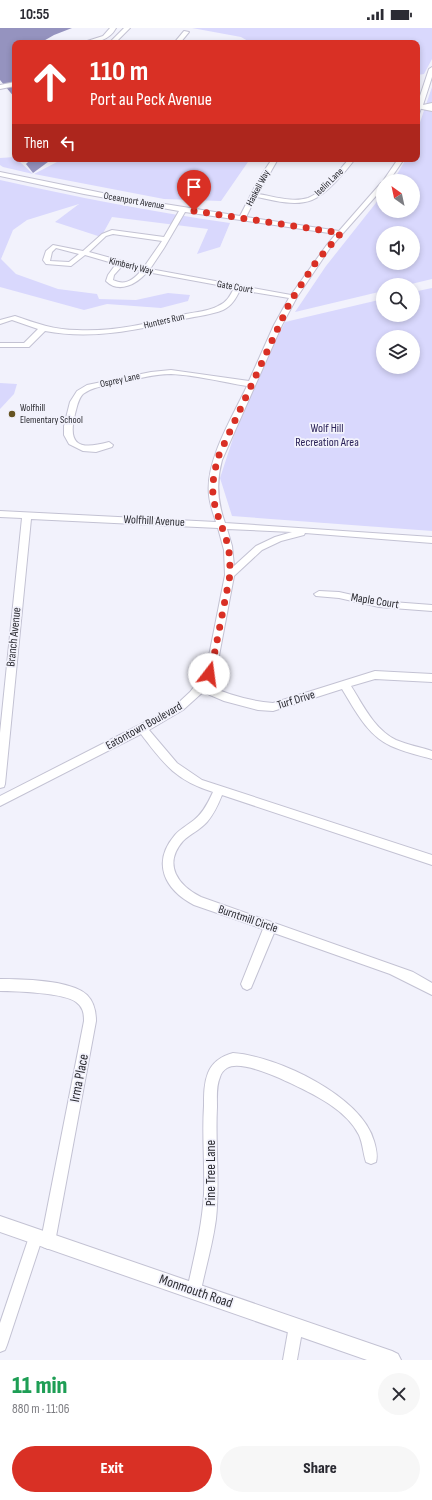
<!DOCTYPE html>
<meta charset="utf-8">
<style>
body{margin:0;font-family:"Sofia Sans Condensed",sans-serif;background:#f7f7f7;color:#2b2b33;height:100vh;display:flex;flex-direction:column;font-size:15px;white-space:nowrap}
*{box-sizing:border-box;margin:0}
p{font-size:13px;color:#7c7c81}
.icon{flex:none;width:22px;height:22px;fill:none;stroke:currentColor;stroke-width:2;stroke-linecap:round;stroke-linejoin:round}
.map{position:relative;height:1332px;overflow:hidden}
.details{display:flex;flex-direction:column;background:#fff;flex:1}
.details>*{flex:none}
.top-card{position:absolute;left:12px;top:12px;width:408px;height:122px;border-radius:8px;box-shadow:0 2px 6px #0003;background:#d93025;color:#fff;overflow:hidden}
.needle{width:26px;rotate:327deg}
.tools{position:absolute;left:376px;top:146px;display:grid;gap:8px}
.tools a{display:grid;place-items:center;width:44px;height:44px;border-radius:50%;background:#fff;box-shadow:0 2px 6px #0003;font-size:20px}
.pin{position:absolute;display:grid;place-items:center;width:34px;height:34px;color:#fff;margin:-41px -17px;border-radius:50% 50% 50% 0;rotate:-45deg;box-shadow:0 0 4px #0007}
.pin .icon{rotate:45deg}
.me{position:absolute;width:44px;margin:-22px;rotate:15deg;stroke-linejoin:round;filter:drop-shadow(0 0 3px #0008)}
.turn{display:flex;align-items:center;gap:14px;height:84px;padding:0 12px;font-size:18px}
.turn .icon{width:52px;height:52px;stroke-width:2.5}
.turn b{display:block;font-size:28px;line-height:34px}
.then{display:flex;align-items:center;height:38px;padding:0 12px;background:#0003;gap:8px;font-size:15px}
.round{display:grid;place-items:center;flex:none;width:42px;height:42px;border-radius:21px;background:#f7f7f7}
.head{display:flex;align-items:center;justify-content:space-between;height:68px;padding:0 12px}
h1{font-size:24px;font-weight:800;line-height:30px;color:#1e9e55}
.button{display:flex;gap:8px;margin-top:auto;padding:8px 12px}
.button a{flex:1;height:46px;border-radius:24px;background:#d93025;color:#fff;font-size:16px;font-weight:800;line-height:46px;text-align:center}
.button a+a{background:#f7f7f7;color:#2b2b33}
.status{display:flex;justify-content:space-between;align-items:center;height:28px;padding:0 20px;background:#fff;direction:ltr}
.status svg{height:11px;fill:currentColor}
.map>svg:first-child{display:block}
.green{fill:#d9d8fd;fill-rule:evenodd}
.water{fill:#9593bf}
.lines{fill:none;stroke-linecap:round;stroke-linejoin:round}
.minor-casing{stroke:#c3c2d3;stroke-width:2}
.major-casing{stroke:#c3c2d3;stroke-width:2}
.minor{fill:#fff;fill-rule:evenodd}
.major{fill:#fff;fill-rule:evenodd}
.route{stroke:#d93025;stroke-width:7;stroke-dasharray:0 12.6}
.poi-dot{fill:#665422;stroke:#f2f2fc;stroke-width:1.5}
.labels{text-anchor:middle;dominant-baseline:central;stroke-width:3.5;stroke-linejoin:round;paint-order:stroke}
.far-street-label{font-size:10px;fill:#2b2b31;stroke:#f2f2fc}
.far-poi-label{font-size:10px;fill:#2b2b31;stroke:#f2f2fc;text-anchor:start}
.park-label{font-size:12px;fill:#2a2157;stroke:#f2f2fc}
.street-label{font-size:12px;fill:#2b2b31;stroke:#f2f2fc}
.near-street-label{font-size:14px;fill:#2b2b31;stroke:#f2f2fc}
</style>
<div class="status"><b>10:55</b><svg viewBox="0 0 49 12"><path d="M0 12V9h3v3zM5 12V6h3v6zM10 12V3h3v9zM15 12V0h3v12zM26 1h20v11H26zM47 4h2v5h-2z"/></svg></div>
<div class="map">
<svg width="432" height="1332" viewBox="0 0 432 1332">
<rect width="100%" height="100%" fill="#f2f2fc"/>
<g class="green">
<path d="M192 0H432V31L424 46 417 47V15H263L248 13 241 9Z"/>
<path d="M432 59V251L407 257H383V263L295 284 326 238 383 166V183H413V153H393L406 131H417V103ZM383 205H413V235H383Z"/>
<path d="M15 129V131H29L20 134 33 146 3 139 0 137V130Z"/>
<path d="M58 131H250L221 173 164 171 34 146 57 134Z"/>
<path d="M0 152C76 169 153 184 230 195L220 219 197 226 208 201 112 189 101 209 55 194 79 176 27 192 13 202 1 231 16 246 58 261 97 266 99 271 136 272 168 265 190 267 188 273 161 280 107 276 84 282 0 259Z"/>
<path d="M432 260V503L232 488 220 450 243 380 285 294 383 271V287H413V264ZM383 309H413V339H383Z"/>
<path d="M0 355 17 356 14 366 0 381Z"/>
</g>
<g class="water">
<path d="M0 0H72L54 7 40 15H15V70L0 52Z"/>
<path d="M31 131H52L33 145 26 136Z"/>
</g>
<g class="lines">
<defs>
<g id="minor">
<path d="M110 0H116C109 13 95 15 81 15L103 8Z"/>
<path d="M124 0H130L115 15H109Z"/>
<path d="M184 3 189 4 180 15H174Z"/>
<path d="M432 39V49L423 77 432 75V79L421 80 419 86 417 87V77L429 41Z"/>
<path d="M272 131H278L258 166C273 168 292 175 308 170 322 165 339 142 349 131H355C346 143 326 167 312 172 294 179 274 172 256 169L246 189 339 203 381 155 383 154V160L330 220 297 269 282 297 222 432C216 454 217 473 225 495L432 509V515L305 505 304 507 281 513 262 522 234 548 218 633 207 657C228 667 250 673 273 675L375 643 432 646V654L375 651 351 658C363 677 374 701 396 712 408 717 420 719 432 723V731C418 727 404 724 391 718 367 707 355 682 342 661L273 683 258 682 224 673 203 664 183 682 149 702 177 735 202 752 432 827V837L222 767C218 777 214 786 207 794 200 802 190 806 183 813 162 837 179 858 201 869L413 944 432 955V967L390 946 274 905 251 960 247 962 243 960 241 956 263 901 194 877C165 862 151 835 175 807 180 801 188 797 194 792 203 785 208 775 213 764 175 752 164 736 141 706L0 778V768L157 688 176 677 190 664 201 650 208 633 225 547 224 522 218 500 31 491 5 756 4 759 0 760V705L22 490 0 489V483L216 494C213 485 210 477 209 467 205 433 233 388 247 358 222 354 196 347 171 346 153 346 133 352 115 356 104 358 92 359 83 366 78 371 77 379 75 386 67 418 80 422 109 414L113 417 112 419 96 424 83 423 69 416 64 407V398L70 374 77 363 87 357 151 344 171 342 249 353 274 297 289 270 240 262C236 270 232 278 223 282 211 287 197 288 184 291 138 302 92 312 45 303L29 319H0V315H24L38 301 12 292 0 296V292L15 288C35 295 55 302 77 302 114 304 150 295 186 286 196 284 209 283 218 278 227 274 230 268 234 260L147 244C137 256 119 266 106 253L108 247 116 236 85 227 71 238 46 236 43 232 46 223 53 217 83 223 102 206 112 202 164 209 179 183 84 166 0 148V144L127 170 240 188 260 149ZM185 184 336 206 326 218 291 267 150 241 164 220ZM113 206 162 213 144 239 89 224 106 208ZM56 220 79 226 69 234 50 233 52 224ZM122 238 141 243C133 252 125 258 113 252L114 247ZM227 501 292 504 275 509 256 518 234 538 232 518Z"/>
<path d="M398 131H404L389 153H383Z"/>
<path d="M319 563 339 564 379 573 432 577V583L379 579 339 570 316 568 314 566Z"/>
<path d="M0 951C21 951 72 952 87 967 94 974 96 984 96 993L55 1214 53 1219 48 1221 43 1219 41 1214 7 1317 5 1322 0 1324V1295L29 1209 31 1204 36 1202 41 1204 42 1207 84 993C84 985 83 979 76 974 65 965 15 963 0 963Z"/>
<path d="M233 1025C277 1028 362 1068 374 1113 376 1120 378 1127 376 1134L371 1136 366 1134C363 1125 363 1116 359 1107 346 1081 313 1066 288 1054 275 1048 240 1032 227 1040 224 1042 221 1045 220 1049 216 1058 217 1069 217 1079 215 1116 220 1154 216 1191 213 1215 206 1238 201 1262L199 1267 194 1269 189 1267 187 1262C194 1230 202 1199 204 1166 205 1137 202 1107 204 1078 204 1066 204 1055 208 1045 213 1033 222 1028 233 1025Z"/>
<path d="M296 1291 301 1293 303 1298 297 1332H283L289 1298 291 1293Z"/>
</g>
<g id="major">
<path d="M15 54V58L0 61V57Z"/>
<path d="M417 76 432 79V83L417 80Z"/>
<path d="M0 1188 392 1323 398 1326 401 1332H367L0 1204Z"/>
</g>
</defs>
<use href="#minor" class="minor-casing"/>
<use href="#major" class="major-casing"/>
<use href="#minor" class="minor"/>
<use href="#major" class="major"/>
</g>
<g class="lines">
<path class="route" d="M194 183 341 205 316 234 290 274 219 427C215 440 212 453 213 467 215 485 224 501 228 518 230 528 230 537 230 547L213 633 209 646"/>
</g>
<circle class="poi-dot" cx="12" cy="386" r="4"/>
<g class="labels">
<g class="far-street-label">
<text transform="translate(329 154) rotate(-44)">Iselin Lane</text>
<text transform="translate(258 160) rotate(-62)">Haskell Way</text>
<text transform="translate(134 173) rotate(10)">Oceanport Avenue</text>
<text transform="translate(131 238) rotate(14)">Kimberly Way</text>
<text transform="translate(235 259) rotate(10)">Gate Court</text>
<text transform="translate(164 293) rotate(-13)">Hunters Run</text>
<text transform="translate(120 352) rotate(-12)">Osprey Lane</text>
</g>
<g class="far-poi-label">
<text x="20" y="380">Wolfhill<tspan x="20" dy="12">Elementary School</tspan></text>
</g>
<g class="park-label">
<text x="327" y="400">Wolf Hill<tspan x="327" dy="14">Recreation Area</tspan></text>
</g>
<g class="street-label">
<text transform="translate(154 493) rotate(3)">Wolfhill Avenue</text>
<text transform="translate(375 573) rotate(9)">Maple Court</text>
<text transform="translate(14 609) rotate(-84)">Branch Avenue</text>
<text transform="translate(296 672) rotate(-17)">Turf Drive</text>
<text transform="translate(144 698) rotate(-29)">Eatontown Boulevard</text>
<text transform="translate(248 891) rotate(19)">Burntmill Circle</text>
</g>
<g class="near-street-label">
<text transform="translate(79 1050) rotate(-79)">Irma Place</text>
<text transform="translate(210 1145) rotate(-90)">Pine Tree Lane</text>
<text transform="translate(196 1263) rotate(19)">Monmouth Road</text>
</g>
</g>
</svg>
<div class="tools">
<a><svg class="needle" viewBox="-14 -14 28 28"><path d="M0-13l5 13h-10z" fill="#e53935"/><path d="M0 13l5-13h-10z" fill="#7c7c81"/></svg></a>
<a><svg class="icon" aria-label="sound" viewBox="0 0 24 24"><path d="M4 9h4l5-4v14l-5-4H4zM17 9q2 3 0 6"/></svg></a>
<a><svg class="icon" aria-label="search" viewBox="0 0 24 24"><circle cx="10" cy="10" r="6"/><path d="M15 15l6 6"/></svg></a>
<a><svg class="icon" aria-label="layers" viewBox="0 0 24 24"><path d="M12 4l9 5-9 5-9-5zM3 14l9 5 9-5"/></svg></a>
</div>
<div class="pin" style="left:194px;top:183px;background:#d93025"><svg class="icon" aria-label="arrive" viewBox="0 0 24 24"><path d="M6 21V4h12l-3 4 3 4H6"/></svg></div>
<svg class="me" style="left:209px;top:646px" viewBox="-20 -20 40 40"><circle r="19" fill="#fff"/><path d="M0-13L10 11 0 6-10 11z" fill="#d93025"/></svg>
<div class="top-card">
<div class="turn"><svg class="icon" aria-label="ahead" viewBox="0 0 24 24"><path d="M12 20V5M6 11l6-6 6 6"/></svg><div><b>110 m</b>Port au Peck Avenue</div></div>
<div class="then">Then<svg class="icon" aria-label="left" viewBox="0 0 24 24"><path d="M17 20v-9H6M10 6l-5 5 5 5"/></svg></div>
</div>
</div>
<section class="details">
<div class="head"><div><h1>11 min</h1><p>880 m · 11:06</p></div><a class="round"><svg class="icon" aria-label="close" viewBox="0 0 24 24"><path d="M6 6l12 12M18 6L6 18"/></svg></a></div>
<div class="button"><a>Exit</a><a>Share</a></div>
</section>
